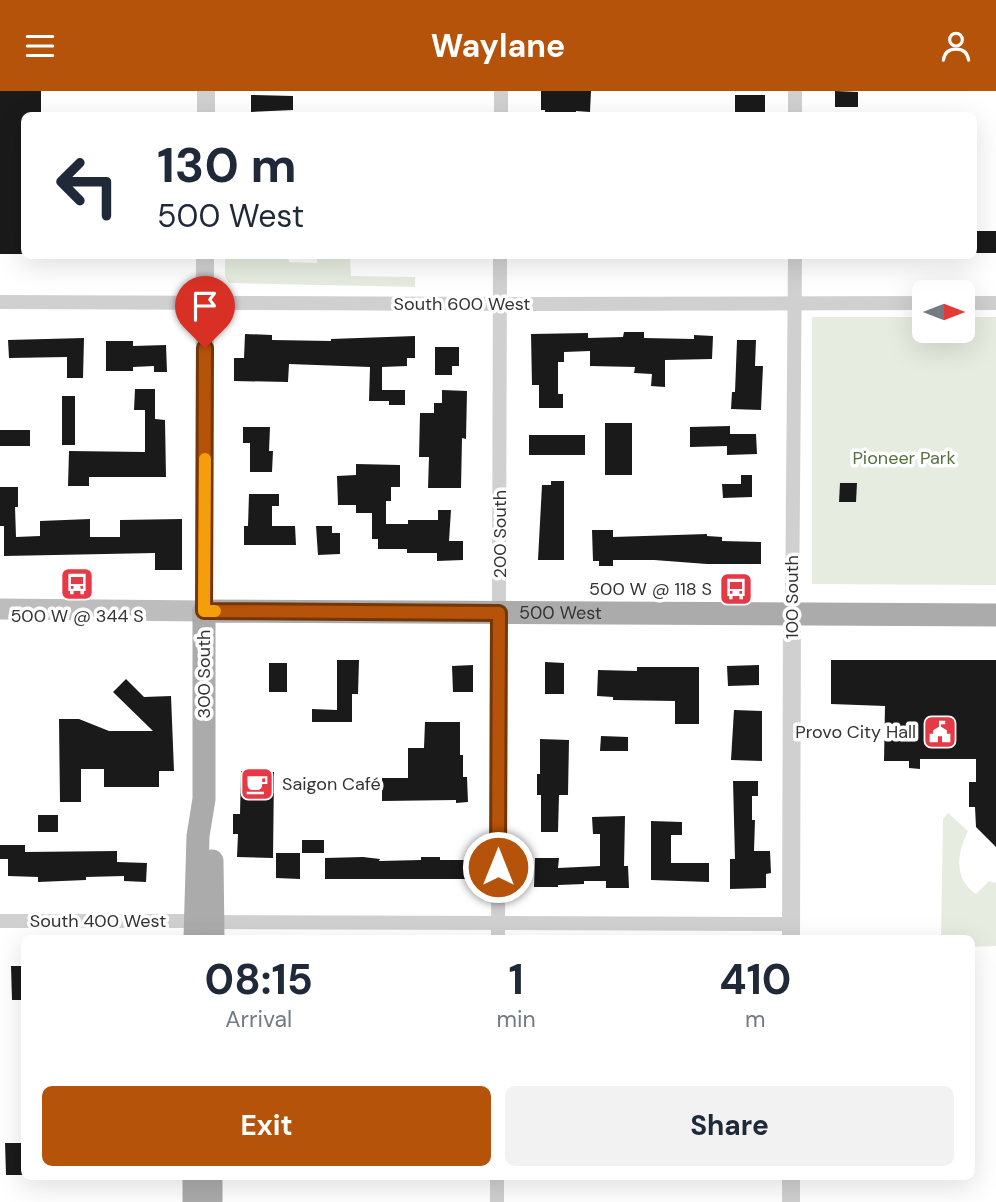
<!DOCTYPE html>
<meta charset="utf-8">
<style>
body{margin:0;font-family:"DM Sans",sans-serif;background:#f2f2f3;color:#1f2937;height:100vh;display:flex;flex-direction:column;font-size:26px;white-space:nowrap}
*{box-sizing:border-box;margin:0}
p{font-size:23px;color:#747a83}
.icon{flex:none;width:38px;height:38px;fill:none;stroke:currentColor;stroke-width:2;stroke-linecap:round;stroke-linejoin:round}
.map{position:relative;flex:1;overflow:hidden}
.details{position:absolute;left:21px;top:844px;width:954px;height:245px;display:flex;flex-direction:column;background:#fff;border-radius:10px;box-shadow:0 7px 28px #0002}
.details>*{flex:none}
.banner{position:absolute;left:21px;top:21px;width:956px;height:147px;border-radius:10px;box-shadow:0 7px 28px #0002;background:#fff;color:#1f2937;overflow:hidden}
.needle{width:46px;rotate:90deg}
.controls{position:absolute;left:912px;top:189px;display:grid;gap:14px}
.controls a{display:grid;place-items:center;width:63px;height:63px;border-radius:10px;background:#fff;box-shadow:0 7px 28px #0002;font-size:35px}
.pin{position:absolute;display:grid;place-items:center;width:60px;height:60px;color:#fff;margin:-72px -30px;border-radius:50% 50% 50% 0;rotate:-45deg;box-shadow:0 0 7px #0007}
.pin .icon{rotate:45deg}
.me{position:absolute;width:77px;margin:-38px;rotate:0deg;stroke-linejoin:round;filter:drop-shadow(0 0 5px #0008)}
.turn{display:flex;align-items:center;gap:24px;height:147px;padding:0 21px;font-size:32px}
.turn .icon{width:91px;height:91px;stroke-width:2.5}
.turn b{display:block;font-size:49px;line-height:60px}
.eta{display:flex;justify-content:space-evenly;align-items:center;height:119px;text-align:center}
.eta b{font-size:42px;font-weight:700;line-height:49px}
.cta{display:flex;gap:14px;margin-top:auto;padding:14px 21px}
.cta a{flex:1;height:80px;border-radius:10px;background:#b45309;color:#fff;font-size:28px;font-weight:700;line-height:80px;text-align:center}
.cta a+a{background:#f2f2f3;color:#1f2937}
header{display:flex;justify-content:space-between;align-items:center;height:91px;padding:0 21px;background:#b45309;color:#fff;font-size:32px;font-weight:700}
.map>svg:first-child{display:block}
.green{fill:#e6ecdf}
.building{fill:#1a1a1a}
.lines{fill:none;stroke-linecap:round;stroke-linejoin:round}
.minor{stroke:#d0d0d0;stroke-width:14}
.tertiary{stroke:#d0d0d0;stroke-width:18}
.secondary{stroke:#bdbdbd;stroke-width:21}
.primary{stroke:#ababab;stroke-width:23}
.route-casing{stroke:#753606;stroke-width:18}
.route{stroke:#b45309;stroke-width:12}
.slow{stroke:#f59e0b;stroke-width:12}
.labels{text-anchor:middle;dominant-baseline:central;stroke-width:7;stroke-linejoin:round;paint-order:stroke}
.street-label{font-size:18px;fill:#333;stroke:#fff}
.park-label{font-size:18px;fill:#56703f;stroke:#fff}
.poi-label{font-size:18px;fill:#333;stroke:#fff;text-anchor:end}
</style>
<header><svg class="icon" aria-label="menu" viewBox="0 0 24 24"><path d="M4 6h16M4 12h16M4 18h16"/></svg>Waylane<svg class="icon" aria-label="person" viewBox="0 0 24 24"><circle cx="12" cy="8" r="4"/><path d="M4 21q1-7 8-7t8 7"/></svg></header>
<div class="map">
<svg width="996" height="1111" viewBox="0 0 996 1111">
<rect width="100%" height="100%" fill="#fff"/>
<g class="green">
<path d="M225 165H288L289 171 317 172V167L350 165 351 185 415 186V196L229 192 225 185Z"/>
<path d="M812 226H924V240H962L963 226H996V494L812 493Z"/>
<path d="M948 722 968 740C957 762 953 787 976 803L989 790 996 792V855L971 856V847H941L943 728Z"/>
</g>
<g class="building">
<path d="M0 0H41V24H24V163H0Z"/>
<path d="M541 0H591L590 21 576 20V24H545V19H541Z"/>
<path d="M835 0 858 1V16H835Z"/>
<path d="M251 4 293 5V19L251 21Z"/>
<rect x="735" y="4" width="30" height="20"/>
<rect x="973" y="140" width="23" height="22"/>
<path d="M624 241H644V247L694 248V244L713 245 712 268 665 269V296L651 295 652 283 634 282 635 276 590 275V260L564 261V271H558V303H563V317H539V294H532L531 243 588 242V247L623 246Z"/>
<path d="M245 243 272 244V249L331 250V248L415 245V267H407V275L382 276V299H405V314H389V310H369L370 276 289 273 288 291 234 290V267H244Z"/>
<path d="M84 247 83 287H67V266L9 267 8 249Z"/>
<path d="M737 249H756L755 275H763L761 319 731 318 732 301H735Z"/>
<path d="M106 250H133V255L166 254 167 281H154V275L133 276V280H106Z"/>
<path d="M435 256H459V275H452V284H435Z"/>
<path d="M135 298H155V328L165 329 166 386H89V395H68L69 360 145 361V319H134Z"/>
<path d="M442 299 467 300 466 348 462 347 461 397H428L429 366H419L420 322H434V312H442Z"/>
<rect x="62" y="305" width="13" height="49"/>
<rect x="605" y="332" width="27" height="52"/>
<path d="M730 335V343H756L757 363 727 364V355L690 356V336Z"/>
<path d="M243 336H270L269 360H273L272 381H250V352H243Z"/>
<rect x="0" y="339" width="30" height="16"/>
<rect x="529" y="344" width="56" height="20"/>
<path d="M356 373 400 374V396H391V410H386V433H408V429H438V419H451L449 450H463V469L437 470V462H407V458H378V448H372V422H356V414H338L337 385 356 384Z"/>
<path d="M741 384H752V406L723 407 722 393H741Z"/>
<path d="M551 390H564V469H538L542 394H551Z"/>
<path d="M840 392H857L856 411H839Z"/>
<path d="M0 396H18V416H15L16 446 40 445V430L90 428V446H120V429L182 428V479H155V462L4 465V435H0Z"/>
<path d="M249 403H279V415H272V435H295L296 454H244V435H248Z"/>
<path d="M316 435H332V442H340V463L318 464Z"/>
<path d="M592 439H613V446L707 443V445L722 446V450L761 451V473H707L654 469H613V475H599V470H593Z"/>
<path d="M337 569H359L358 603H352V631H312V618L337 619Z"/>
<path d="M831 569H996V756L976 736 975 716H969V691H976V668H920V678L909 677V670H884L885 615 831 613Z"/>
<path d="M545 571 564 572V603H545Z"/>
<rect x="269" y="572" width="18" height="29"/>
<path d="M473 574V601H453L452 575Z"/>
<path d="M759 574V594L728 595 727 575Z"/>
<path d="M637 576H699V633H675V610L613 609V606L597 605 598 579 637 580Z"/>
<path d="M126 588 144 606 171 605 174 680H159V696H104V678H81V711H60L59 628H79L109 640H153L113 601Z"/>
<path d="M734 619 762 620V670L731 669Z"/>
<path d="M425 631H460V664H463V686H467L468 711 456 712V709L382 710V687H408V657H424Z"/>
<path d="M601 645 628 646V660H600Z"/>
<path d="M540 648 569 649 568 704H559L558 741H541V704H537V683H540Z"/>
<path d="M241 680 274 681 273 767 237 766 238 743H233V723H240Z"/>
<path d="M733 690H758V705H752V729H755L754 760H770L771 782 766 783V797L730 798V768H735Z"/>
<rect x="38" y="724" width="20" height="17"/>
<path d="M625 725 624 775H628L629 797H606V790H584V793L558 794V796H534L535 767H559L558 777 600 775V743H593L592 726Z"/>
<path d="M651 730 682 731V744H671V772H709V791L651 789Z"/>
<rect x="302" y="749" width="22" height="13"/>
<path d="M0 754H25V761L117 760V771L147 772 146 791 124 790V785L86 786V789L38 791V786L8 785V768H0Z"/>
<path d="M276 762H300V788L276 787Z"/>
<path d="M363 766 380 768 379 770 421 769V766H440V769H465L466 788H325V767Z"/>
<path d="M11 875H24V909H12Z"/>
<path d="M5 1052H24V1084H6Z"/>
</g>
<g class="lines">
<g class="minor">
<path d="M501 0V24"/>
<path d="M795 0V24"/>
<path d="M0 211 526 213 924 212"/>
<path d="M962 212H996"/>
<path d="M792 523 795 164"/>
<path d="M0 830H196"/>
<path d="M213 831 791 833"/>
<path d="M498 847 500 164"/>
<path d="M497 1111V1085"/>
</g>
<g class="tertiary">
<path d="M206 24V0"/>
<path d="M204 520 205 164"/>
<path d="M791 847 792 523"/>
<path d="M791 1085V1111"/>
</g>
<path class="secondary" d="M0 518 204 520"/>
<g class="primary">
<path d="M212 770 213 847"/>
<path id="s1" d="M195 847 198 745 204 708V520L996 524"/>
<path d="M194 1111V1085"/>
<path d="M211 1111V1085"/>
</g>
</g>
<g class="lines">
<defs>
<path id="route" d="M205 257 204 520 499 522 498 776"/>
</defs>
<use href="#route" class="route-casing"/>
<use href="#route" class="route"/>
<path class="slow" d="M205 368 204 520H215"/>
</g>
<defs>
<symbol id="bus-square" viewBox="-11 -11 22 22"><rect x="-9" y="-9" width="18" height="18" rx="4" fill="#e63946" stroke="#fff"/><path d="M-5-6H5V4H4V6H2V4H-2V6H-4V4H-5ZM-3.5-4V0h7V-4ZM-3.5 1.2v1.5H-2V1.2ZM2 1.2v1.5H3.5V1.2Z" fill="#fff"/></symbol>
<symbol id="civic-square" viewBox="-11 -11 22 22"><rect x="-9" y="-9" width="18" height="18" rx="4" fill="#e63946" stroke="#fff"/><path d="M-.6-6.5H3V-4.5H.6V-3L4-1V1h2V6H-6V1h2V-1L-.6-3ZM-1.2 2.5V6h2.4V2.5Z" fill="#fff"/></symbol>
<symbol id="cafe-square" viewBox="-11 -11 22 22"><rect x="-9" y="-9" width="18" height="18" rx="4" fill="#e63946" stroke="#fff"/><path d="M-5.5-4.5H6V0H3Q3 3.5 0 3.5H-2.5Q-5.5 3.5-5.5 0ZM3-3.2v2h1.7v-2ZM-6 4.5H4V6H-6Z" fill="#fff"/></symbol>
</defs>
<g fill-rule="evenodd">
<use href="#bus-square" x="58" y="474" width="38" height="38"/>
<use href="#bus-square" x="717" y="479" width="38" height="38"/>
<use href="#civic-square" x="921" y="622" width="38" height="38"/>
<use href="#cafe-square" x="238" y="674" width="38" height="38"/>
</g>
<g class="labels">
<g class="street-label">
<text x="462" y="213">South 600 West</text>
<text transform="translate(500 443) rotate(-90)">200 South</text>
<text transform="translate(792 506) rotate(-90)">100 South</text>
<text stroke="none"><textPath href="#s1" startOffset="684">500 West</textPath></text>
<text transform="translate(204 583) rotate(-90)">300 South</text>
<text x="98" y="830">South 400 West</text>
</g>
<g class="park-label">
<text x="904" y="367">Pioneer Park</text>
</g>
<g class="poi-label">
<text x="712" y="498">500 W @ 118 S</text>
<text x="77" y="525" text-anchor="middle">500 W @ 344 S</text>
<text x="916" y="641">Provo City Hall</text>
<text x="282" y="693" text-anchor="start">Saigon Café</text>
</g>
</g>
</svg>
<div class="controls">
<a><svg class="needle" viewBox="-14 -14 28 28"><path d="M0-13l5 13h-10z" fill="#e53935"/><path d="M0 13l5-13h-10z" fill="#747a83"/></svg></a>
</div>
<div class="pin" style="left:205px;top:257px;background:#d93025"><svg class="icon" aria-label="arrive" viewBox="0 0 24 24"><path d="M6 21V4h12l-3 4 3 4H6"/></svg></div>
<svg class="me" style="left:498px;top:776px" viewBox="-20 -20 40 40"><circle r="17" fill="#b45309" stroke="#fff" stroke-width="3"/><path d="M0-11L8 9 0 5-8 9z" fill="#fff"/></svg>
<div class="banner">
<div class="turn"><svg class="icon" aria-label="left" viewBox="0 0 24 24"><path d="M17 20v-9H6M10 6l-5 5 5 5"/></svg><div><b>130 m</b>500 West</div></div>
</div>
<section class="details">
<div class="eta">
<div><b>08:15</b><p>Arrival</p></div>
<div><b>1</b><p>min</p></div>
<div><b>410</b><p>m</p></div>
</div>
<div class="cta"><a>Exit</a><a>Share</a></div>
</section>
</div>
